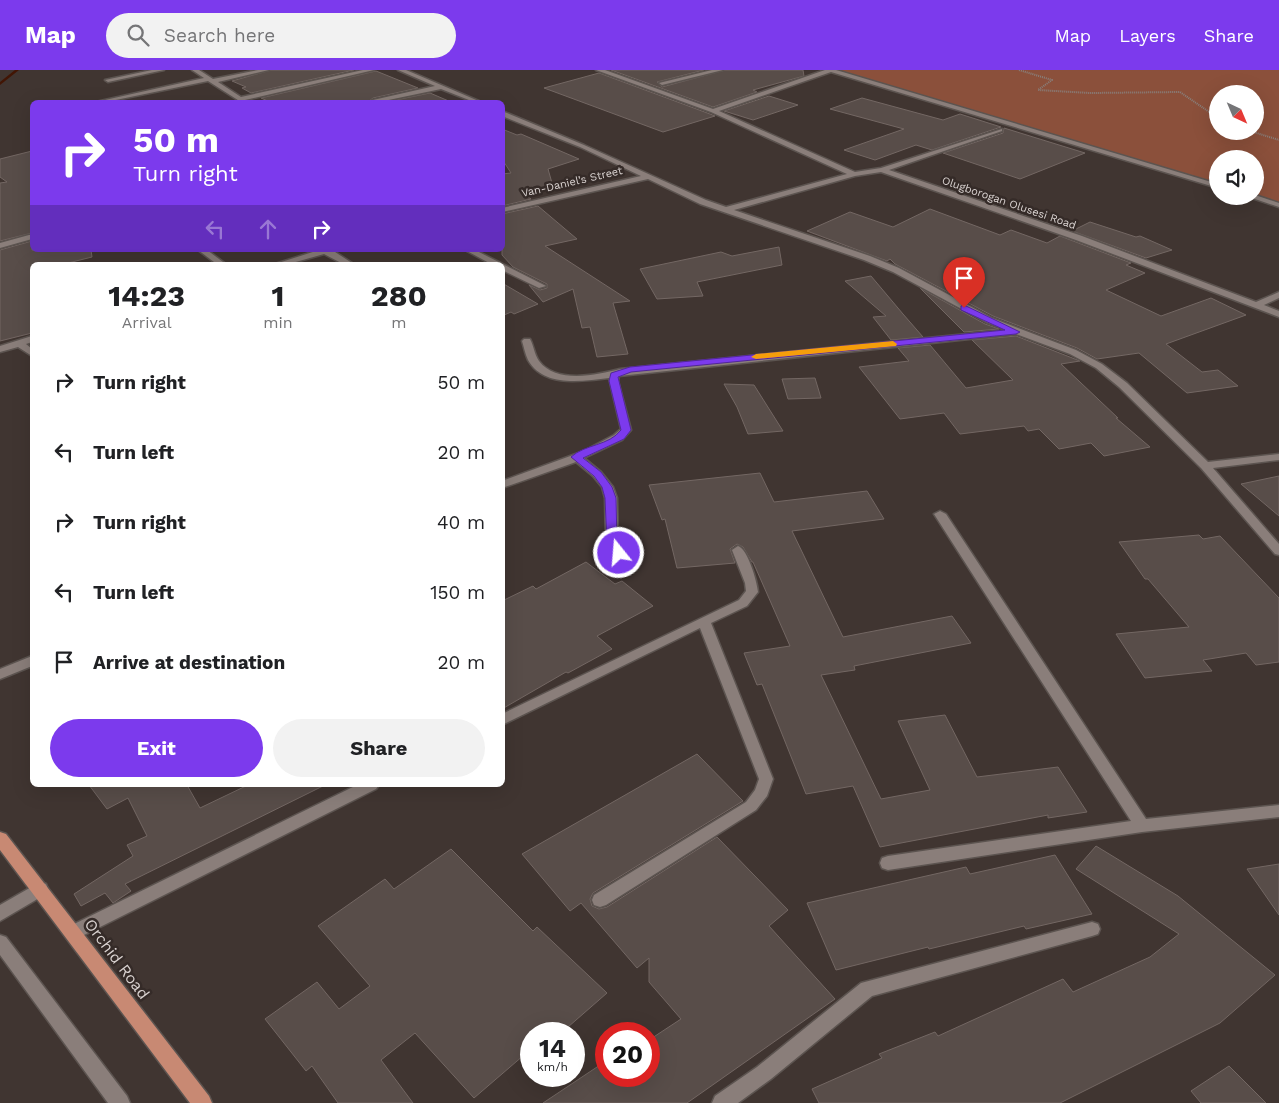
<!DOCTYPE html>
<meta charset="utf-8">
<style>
body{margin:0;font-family:"Work Sans",sans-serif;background:#f2f2f2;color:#202124;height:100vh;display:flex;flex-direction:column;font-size:19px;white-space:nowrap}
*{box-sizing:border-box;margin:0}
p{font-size:16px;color:#757577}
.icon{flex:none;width:28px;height:28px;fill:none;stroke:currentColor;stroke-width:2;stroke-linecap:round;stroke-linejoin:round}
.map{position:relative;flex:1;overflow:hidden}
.sheet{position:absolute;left:30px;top:192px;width:475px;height:525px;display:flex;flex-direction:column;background:#fff;border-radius:8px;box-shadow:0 5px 20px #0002}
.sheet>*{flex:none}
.guide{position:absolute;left:30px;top:30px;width:475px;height:152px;border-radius:8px;box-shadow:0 5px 20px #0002;background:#7c3aed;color:#fff;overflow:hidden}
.needle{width:32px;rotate:136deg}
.controls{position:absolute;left:1209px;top:15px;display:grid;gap:10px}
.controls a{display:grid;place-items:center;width:55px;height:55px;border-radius:50%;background:#fff;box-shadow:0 5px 20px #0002;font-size:25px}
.speed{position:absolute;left:520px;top:952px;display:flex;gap:10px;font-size:25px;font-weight:700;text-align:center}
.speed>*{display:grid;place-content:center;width:65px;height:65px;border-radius:50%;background:#fff;box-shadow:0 5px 20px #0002;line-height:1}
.speed small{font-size:12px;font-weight:400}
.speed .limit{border:8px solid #d22;background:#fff;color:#111}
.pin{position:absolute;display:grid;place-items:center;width:42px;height:42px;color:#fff;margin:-51px -21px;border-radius:50% 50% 50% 0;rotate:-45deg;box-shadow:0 0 5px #0007}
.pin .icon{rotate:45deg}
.me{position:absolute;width:55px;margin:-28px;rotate:343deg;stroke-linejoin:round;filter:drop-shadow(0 0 4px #0008)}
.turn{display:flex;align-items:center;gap:18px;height:105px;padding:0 20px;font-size:22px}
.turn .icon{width:65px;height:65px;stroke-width:2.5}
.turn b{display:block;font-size:35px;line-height:42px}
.lanes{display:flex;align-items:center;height:48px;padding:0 20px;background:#0003;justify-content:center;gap:25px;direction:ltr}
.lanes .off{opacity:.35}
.eta{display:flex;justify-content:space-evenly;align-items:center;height:85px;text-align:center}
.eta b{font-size:30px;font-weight:700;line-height:35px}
.button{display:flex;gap:10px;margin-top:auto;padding:10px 20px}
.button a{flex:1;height:58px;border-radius:30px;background:#7c3aed;color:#fff;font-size:20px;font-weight:700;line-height:58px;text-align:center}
.button a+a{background:#f2f2f2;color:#202124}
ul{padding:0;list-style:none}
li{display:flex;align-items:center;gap:15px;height:70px;padding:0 20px}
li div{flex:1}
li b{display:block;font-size:19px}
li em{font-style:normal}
header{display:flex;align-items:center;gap:30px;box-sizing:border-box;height:70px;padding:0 25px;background:#7c3aed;color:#fff}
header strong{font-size:24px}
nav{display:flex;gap:28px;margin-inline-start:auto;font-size:18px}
.search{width:350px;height:45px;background:#f2f2f2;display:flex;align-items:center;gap:12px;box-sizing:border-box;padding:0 18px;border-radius:28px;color:#757577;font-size:19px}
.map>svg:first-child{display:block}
.green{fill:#8b503b;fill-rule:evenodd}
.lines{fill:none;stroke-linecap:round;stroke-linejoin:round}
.stream{fill:#421504;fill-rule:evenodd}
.building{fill:#584d49;stroke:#736763}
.minor-casing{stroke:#5c5450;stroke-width:3}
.major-casing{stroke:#5c5450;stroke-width:3}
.path{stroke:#89807d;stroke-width:2;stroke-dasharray:1 1;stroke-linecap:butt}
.minor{fill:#8a7e7a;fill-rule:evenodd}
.major{fill:#c88973;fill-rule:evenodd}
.route{fill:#7c3aed;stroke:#51269a}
.slow{fill:#f59e0b}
.labels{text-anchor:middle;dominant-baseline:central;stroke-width:5;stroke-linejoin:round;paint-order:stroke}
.far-street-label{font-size:11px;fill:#dad3d1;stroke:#352b28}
.near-street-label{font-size:16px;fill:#dad3d1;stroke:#352b28}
</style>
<header>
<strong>Map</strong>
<div class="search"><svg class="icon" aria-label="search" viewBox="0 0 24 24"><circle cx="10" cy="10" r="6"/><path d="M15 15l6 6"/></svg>Search here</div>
<nav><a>Map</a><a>Layers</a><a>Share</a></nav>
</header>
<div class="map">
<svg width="1279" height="1033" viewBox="0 0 1279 1033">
<rect width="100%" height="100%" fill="#403531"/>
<path class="green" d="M836 0H1279V133L1255 126V89H1218L1217 114ZM1218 24H1255V61H1218Z"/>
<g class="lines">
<path class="stream" d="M15 0H19L0 15V12Z"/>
</g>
<g class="building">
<path d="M271 0H354L251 23 242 18 246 17 232 11Z"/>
<path d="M611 0H704L657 12 662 17 725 0H803L804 6 753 20 757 22 713 37Z"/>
<path d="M376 1 418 18 373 28 368 32H270L261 28Z"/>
<path d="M599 3 710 44 715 46 663 62 544 18Z"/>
<path d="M430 23 451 32H386Z"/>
<path d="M769 26 798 35 753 50 724 41Z"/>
<path d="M862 28 943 50 960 44 1001 57 932 80 916 75 875 90 844 80 904 59 830 39Z"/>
<path d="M1004 58 1085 83 1020 109 943 83 1003 63Z"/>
<path d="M502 59 517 65 521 64 579 89 548 99 554 120 524 124 531 129 502 136V104L511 103 502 89Z"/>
<path d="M32 81V163L0 171V113L7 112 0 107V89Z"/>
<path d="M538 136 577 169 545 176 630 231 613 233 628 284 597 287 590 257 582 258 573 219 543 232 529 215 540 220 547 218V214L513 197 502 185V144Z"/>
<path d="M930 139 1000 165 1011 160 1047 173 1060 166 1131 193 1126 195 1145 203 1106 220 1161 246 1211 228 1246 245 1166 274 1202 302 1218 300 1238 316 1187 323 1139 283 1097 289 1077 278 993 246 895 194 890 189 887 191 807 161 850 142 893 157Z"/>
<path d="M1090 152 1136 167 1140 166 1172 180 1146 188 1072 161Z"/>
<path d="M32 171V180H91L92 187 60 195H32V263L0 271V180Z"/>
<path d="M779 177 782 195 697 212 703 226 657 229 640 199 721 182 732 186Z"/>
<path d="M871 206 903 244 923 267 891 270 873 247 886 246 845 211Z"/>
<path d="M502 213 538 234 514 244 511 242 502 246Z"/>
<path d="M920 218 985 254 999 259 964 262Z"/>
<path d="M1016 266 1080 291 1061 294 1118 348H1116L1150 377 1104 386 1091 373 1059 379 1039 359 1028 361 1024 356 960 364 944 343 900 349 859 297 909 291 898 278 930 275 966 318 1013 310 972 270Z"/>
<path d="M815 308 821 328 788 329 782 309Z"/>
<path d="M724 314 754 315 783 361 748 364 737 337Z"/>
<path d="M760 403 774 432 867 421 884 449 792 461 843 567 952 546 971 573 854 596 855 600 821 605 881 729 930 720 898 651 945 645 977 707 1058 697 1087 742 1048 748V745L880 777 853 716 806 724 762 614 757 615 744 583 790 576 753 492H752L743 477 737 474 730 479 735 493 677 498 665 449 662 450 649 415Z"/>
<path d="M1279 406V446L1241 414Z"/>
<path d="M1199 465 1203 469 1220 466 1279 528V592L1256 595 1246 583 1203 590 1212 601 1145 608 1116 564 1189 557 1148 509H1145L1119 472Z"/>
<path d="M586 492 615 514 622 511 653 536 597 566 612 579 568 603 566 602 502 639V531L533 516 536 519Z"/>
<path d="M697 684 743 731 593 823 590 829 592 836 599 839 607 837 717 767 788 840 769 856 835 929 687 1033H543L606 991V1006H649V970L681 949 649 912V888L637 898 581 833 570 841 522 784Z"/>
<path d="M89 715H187L200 738 248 715H325L125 814 131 821 113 833 105 823 81 836 74 824 133 786 127 775 147 766 128 728 107 739Z"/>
<path d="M1096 776 1178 826 1275 905 1220 953 1060 1033H819L812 1019 882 988 879 984 935 962 938 966 1063 909 1073 922 1150 887 1179 864 1076 799Z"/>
<path d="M451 779 533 861 537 857 607 923 560 964H531V979L474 1028 415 963 381 990 413 1033H338L312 996 306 1001 265 949 317 912 339 939 370 916 318 856 385 809 394 819Z"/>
<path d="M1055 785 1092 844 1026 859 1024 856 929 879 928 877 836 900 807 833 966 797 970 804Z"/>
<path d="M1279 794V845L1247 799Z"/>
<path d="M1229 996 1266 1033H1201L1191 1021Z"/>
</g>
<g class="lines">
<defs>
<g id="minor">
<path d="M152 0H164L108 12 105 10Z"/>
<path d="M192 0H199L213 9 258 0H269L218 12 241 27 363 0H374L245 30 247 32H241L208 11 106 32H96L204 8Z"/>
<path d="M398 0H406L481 32H474L441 19 379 32H370L373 30 435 16Z"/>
<path d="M596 0H605L713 39 825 0H836L1218 114V118L831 2 719 41 855 102 881 98 1002 59V61L889 100 1082 166 1256 232 1279 222V228L1264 235 1279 241V247L1076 170 881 102 855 106 734 140 870 186 899 198 992 248 1076 280 1102 294 1127 313 1208 392 1279 384V390L1213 398 1279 474V485L1275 484 1201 398 1119 317 1096 298 1070 284 1016 264 619 306 618 311 631 360 622 370 584 388 601 402 613 417 617 428 618 473 625 483 623 486H615L606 473 605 428 602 417 593 406 576 392 502 418V411L584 381 614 365 621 359 609 308C582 311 544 318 528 290 525 284 524 277 522 271L524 269H530C534 276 534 284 539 291 556 314 597 305 620 299L1007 260 986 252 893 202 864 190 700 134 648 109 502 142V138L641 106 580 77 502 46V41L584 75 706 130 726 137 847 104 711 42Z"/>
<path d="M712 0H723L662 15 659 13Z"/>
<path d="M1255 125 1279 133V137L1246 126Z"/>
<path d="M29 165H32V169L0 178V173Z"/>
<path d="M198 180H207L227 195H218Z"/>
<path d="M319 180H332L355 195H345L324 184 285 195H272Z"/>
<path d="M465 180H475L546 216 539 218 502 200V195H493Z"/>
<path d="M32 266V272L26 274 32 279V286L18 277 0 282V276Z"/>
<path d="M940 441 946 444 1146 749 1279 735V747L1142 762 888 800 882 798 880 793 882 788 888 786 1131 751 934 444Z"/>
<path d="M738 476C748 479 757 512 758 522L747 536 711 553 773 709 767 726 756 740 606 835 600 837 594 835 592 830 594 825 746 732 755 720 759 709 700 558 502 655V644L739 530 746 521 745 513 732 480Z"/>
<path d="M32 586V596L0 609V599Z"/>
<path d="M357 715H379L376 719 80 867 74 869 68 867 66 862 68 857Z"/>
<path d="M40 812 46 814 48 819 46 824 0 851V835Z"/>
<path d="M1092 852 1098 854 1100 859 1098 864 1092 866 872 926 771 1009 738 1033H712L715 1026 757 997 861 913Z"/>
<path d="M0 865 6 867 127 1026 130 1033H108L0 885Z"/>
</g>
<path id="major" d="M0 762 6 764 209 1026 212 1033H190L0 780Z"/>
</defs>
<use href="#minor" class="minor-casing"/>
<use href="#major" class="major-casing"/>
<g class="path">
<path d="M1019 0 1052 10 1038 20 1090 23 1180 22 1218 48"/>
<path d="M1250 61 1279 70"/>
</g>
<use href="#minor" class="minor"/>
<use href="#major" class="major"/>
</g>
<path class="route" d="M964 235 1020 262 1016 264 631 302 618 307 631 360 624 369 583 388 601 402 612 417 616 428 617 473 624 483 623 485H615L607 473 605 428 602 417 594 406 571 387C585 374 609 376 621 360L609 311 611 303 630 297 1005 260 961 240V236Z"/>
<path class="slow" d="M893 271 897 274 896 276 756 289 751 287 756 284Z"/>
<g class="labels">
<g class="far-street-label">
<text transform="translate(572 112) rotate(-13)">Van-Daniel’s Street</text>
<text transform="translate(1009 133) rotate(19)">Olugborogan Olusesi Road</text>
</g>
<g class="near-street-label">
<text transform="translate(117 889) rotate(53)">Orchid Road</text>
</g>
</g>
</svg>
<div class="controls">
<a><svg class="needle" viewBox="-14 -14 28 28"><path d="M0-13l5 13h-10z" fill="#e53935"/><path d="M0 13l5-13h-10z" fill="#757577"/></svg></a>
<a><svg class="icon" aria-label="sound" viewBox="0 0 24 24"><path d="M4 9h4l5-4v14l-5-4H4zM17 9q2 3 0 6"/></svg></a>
</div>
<div class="speed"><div>14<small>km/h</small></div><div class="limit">20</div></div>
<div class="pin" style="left:964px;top:238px;background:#d93025"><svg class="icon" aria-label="arrive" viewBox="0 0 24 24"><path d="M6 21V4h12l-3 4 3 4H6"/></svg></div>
<svg class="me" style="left:619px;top:483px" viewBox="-20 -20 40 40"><circle r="17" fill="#7c3aed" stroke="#fff" stroke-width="3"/><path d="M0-11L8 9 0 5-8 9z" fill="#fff"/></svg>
<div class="guide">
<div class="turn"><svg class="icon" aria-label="right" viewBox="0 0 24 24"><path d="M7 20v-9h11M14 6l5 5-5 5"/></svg><div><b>50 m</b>Turn right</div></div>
<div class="lanes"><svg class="icon off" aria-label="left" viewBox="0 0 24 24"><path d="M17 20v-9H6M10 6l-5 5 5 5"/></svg><svg class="icon off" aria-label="ahead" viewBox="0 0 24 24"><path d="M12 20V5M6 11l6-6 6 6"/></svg><svg class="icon" aria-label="right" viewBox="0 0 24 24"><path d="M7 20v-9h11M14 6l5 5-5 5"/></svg></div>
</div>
<section class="sheet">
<div class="eta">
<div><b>14:23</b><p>Arrival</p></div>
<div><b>1</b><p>min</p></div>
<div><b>280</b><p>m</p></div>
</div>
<ul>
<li><svg class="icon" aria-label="right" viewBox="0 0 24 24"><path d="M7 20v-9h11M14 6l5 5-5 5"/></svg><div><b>Turn right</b></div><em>50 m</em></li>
<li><svg class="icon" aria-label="left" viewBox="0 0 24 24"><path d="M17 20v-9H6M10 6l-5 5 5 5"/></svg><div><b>Turn left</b></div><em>20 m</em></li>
<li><svg class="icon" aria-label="right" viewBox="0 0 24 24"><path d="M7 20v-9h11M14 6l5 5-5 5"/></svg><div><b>Turn right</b></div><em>40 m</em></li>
<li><svg class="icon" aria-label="left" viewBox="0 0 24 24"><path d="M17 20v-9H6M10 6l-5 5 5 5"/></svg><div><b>Turn left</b></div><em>150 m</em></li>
<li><svg class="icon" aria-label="arrive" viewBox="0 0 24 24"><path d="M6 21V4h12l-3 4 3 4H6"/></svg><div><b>Arrive at destination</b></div><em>20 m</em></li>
</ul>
<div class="button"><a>Exit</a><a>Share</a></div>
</section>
</div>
